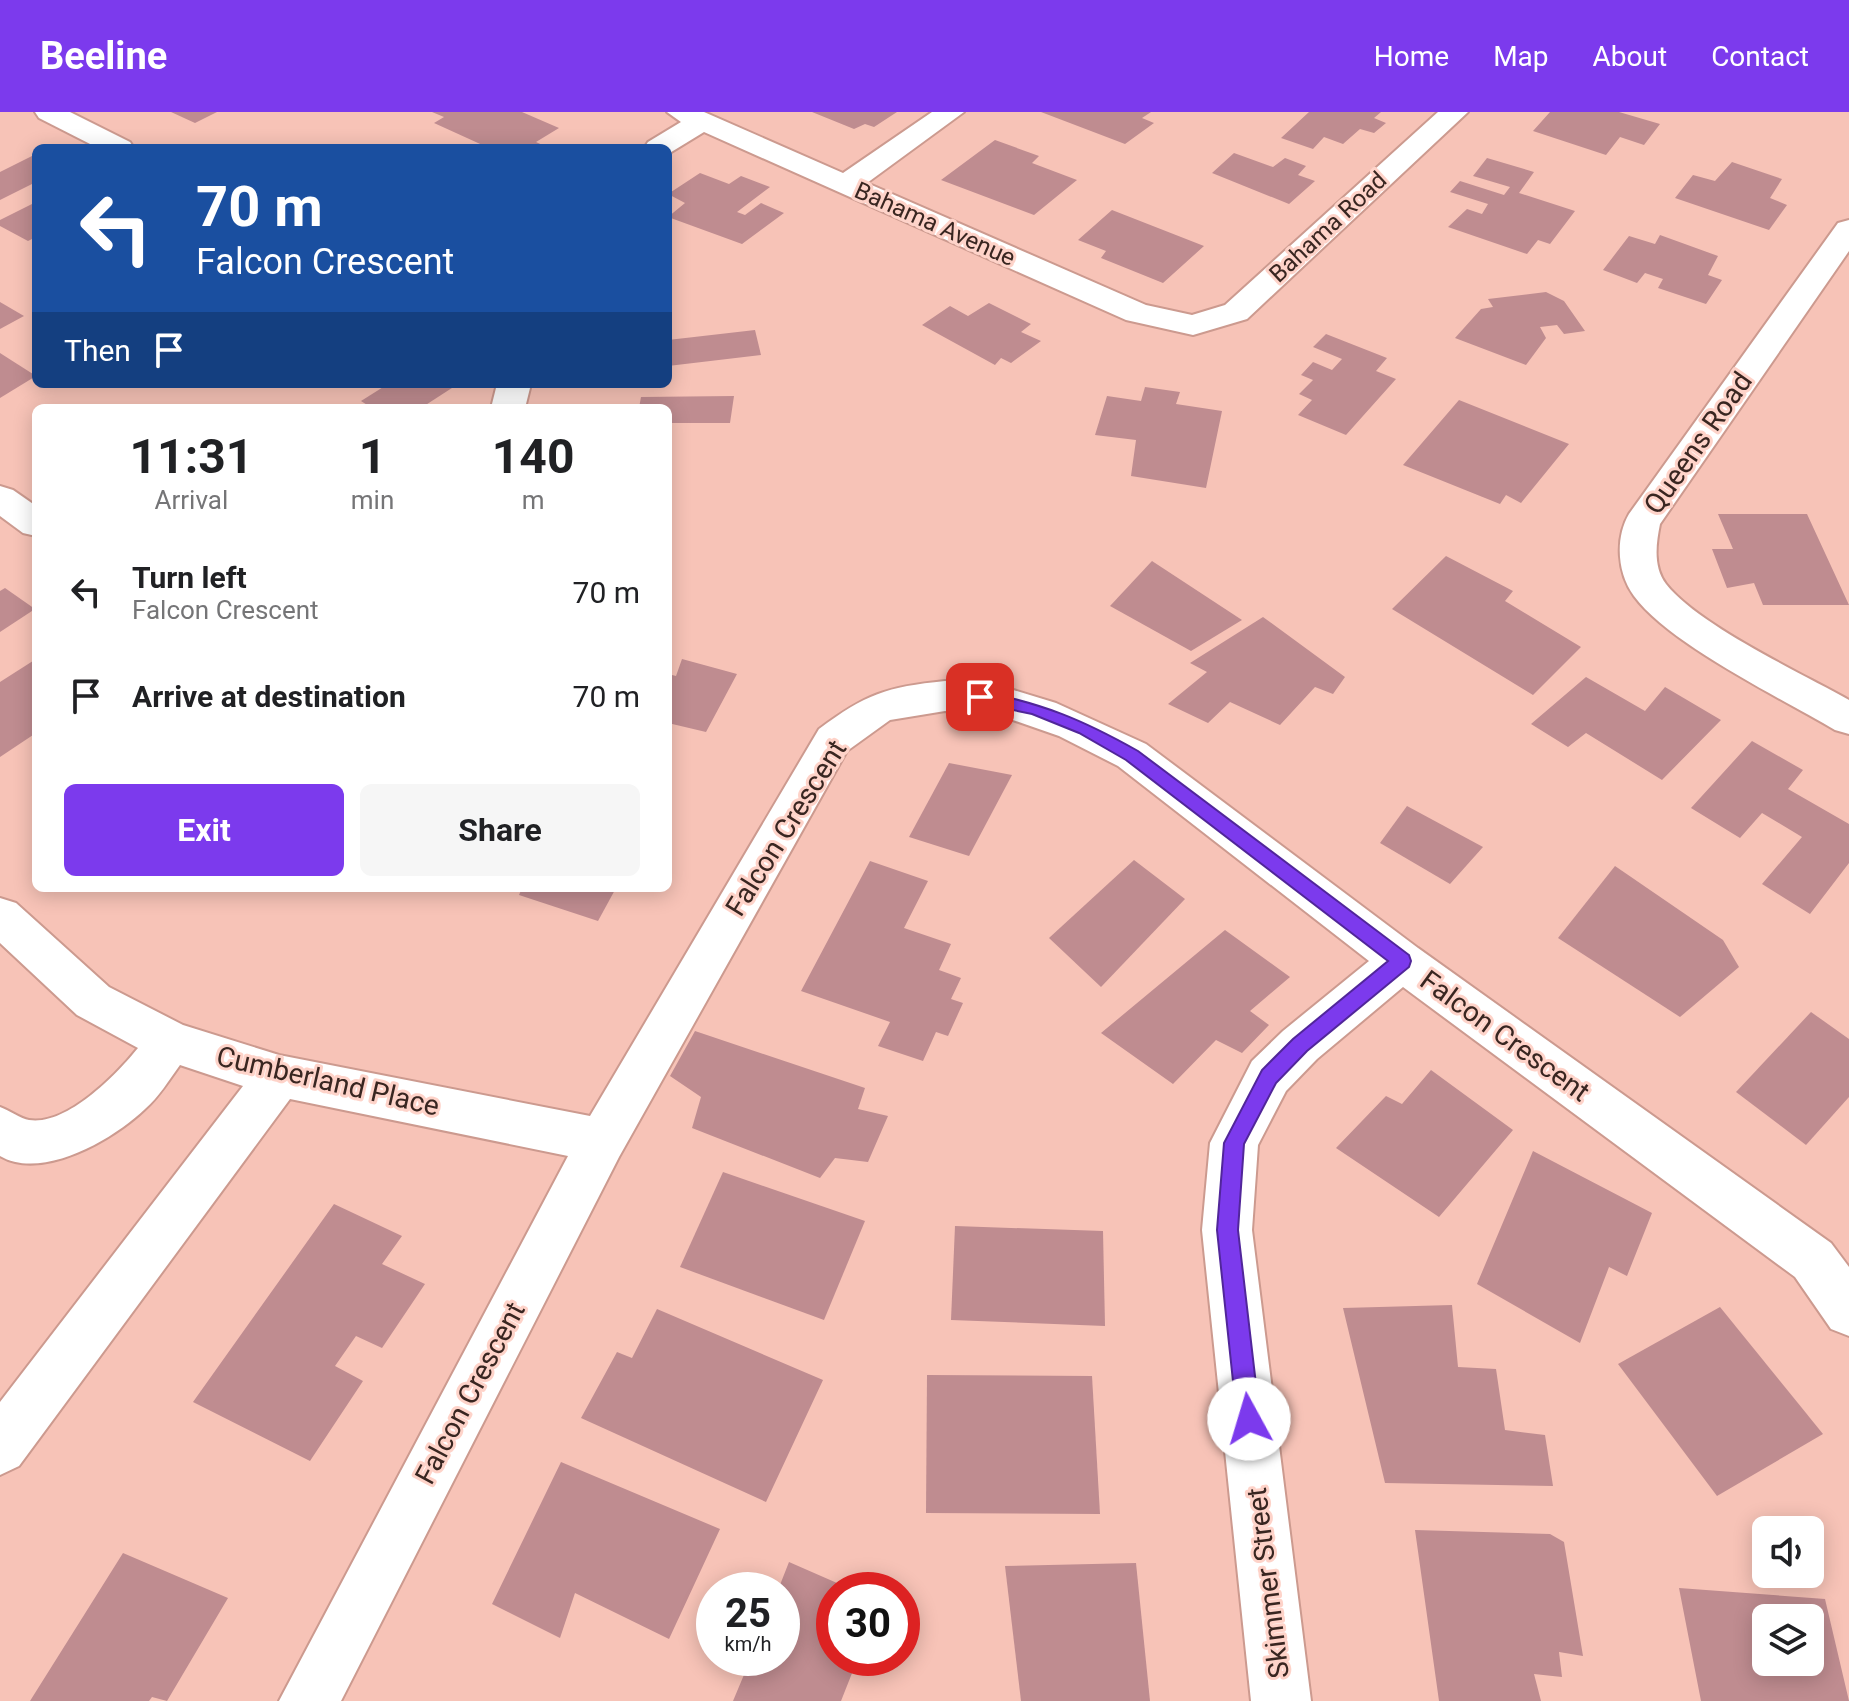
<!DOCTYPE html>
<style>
body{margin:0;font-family:Roboto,sans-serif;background:#f6f6f6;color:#202124;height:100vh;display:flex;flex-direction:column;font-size:30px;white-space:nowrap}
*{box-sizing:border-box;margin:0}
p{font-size:26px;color:#757577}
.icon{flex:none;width:44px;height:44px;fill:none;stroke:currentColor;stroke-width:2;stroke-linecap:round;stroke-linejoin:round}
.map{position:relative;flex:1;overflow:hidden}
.drawer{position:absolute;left:32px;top:292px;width:640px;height:488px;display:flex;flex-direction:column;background:#fff;border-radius:12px;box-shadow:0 4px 20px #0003}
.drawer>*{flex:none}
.guide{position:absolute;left:32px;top:32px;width:640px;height:244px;border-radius:12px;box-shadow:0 4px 20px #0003;background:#1a4fa0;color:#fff;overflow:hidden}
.buttons{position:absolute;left:1752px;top:1404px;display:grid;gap:16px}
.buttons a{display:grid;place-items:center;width:72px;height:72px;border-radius:12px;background:#fff;box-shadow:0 4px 20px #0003;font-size:40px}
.speed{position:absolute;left:696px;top:1460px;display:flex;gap:16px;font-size:40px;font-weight:700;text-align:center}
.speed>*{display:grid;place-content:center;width:104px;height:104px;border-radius:50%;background:#fff;box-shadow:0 4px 20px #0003;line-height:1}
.speed small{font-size:20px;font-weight:400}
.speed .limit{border:12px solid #d22;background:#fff;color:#111}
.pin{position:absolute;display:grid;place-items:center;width:68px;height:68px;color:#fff;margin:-34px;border-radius:16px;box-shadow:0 4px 12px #0006}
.me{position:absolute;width:88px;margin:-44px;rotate:354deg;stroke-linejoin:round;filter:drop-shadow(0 0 6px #0008)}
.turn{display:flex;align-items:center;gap:28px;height:168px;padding:0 32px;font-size:36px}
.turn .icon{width:104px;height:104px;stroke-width:2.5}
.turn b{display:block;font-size:56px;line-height:68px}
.then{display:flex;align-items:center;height:76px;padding:0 32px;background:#0003;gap:16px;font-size:30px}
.eta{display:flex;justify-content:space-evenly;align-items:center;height:136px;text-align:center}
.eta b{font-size:48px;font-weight:700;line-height:56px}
.cta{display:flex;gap:16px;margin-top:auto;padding:16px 32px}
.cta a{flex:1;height:92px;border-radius:12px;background:#7c3aed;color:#fff;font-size:32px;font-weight:700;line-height:92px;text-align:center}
.cta a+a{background:#f6f6f6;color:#202124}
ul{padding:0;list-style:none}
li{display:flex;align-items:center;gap:24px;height:104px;padding:0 32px}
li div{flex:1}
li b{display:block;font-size:30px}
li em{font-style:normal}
header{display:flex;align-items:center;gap:48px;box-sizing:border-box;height:112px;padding:0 40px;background:#7c3aed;color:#fff}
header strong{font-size:38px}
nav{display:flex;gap:44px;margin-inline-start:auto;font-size:28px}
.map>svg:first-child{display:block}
.building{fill:#bf8c90;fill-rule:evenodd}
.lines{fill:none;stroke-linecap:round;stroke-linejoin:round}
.minor-casing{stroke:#cc9a8f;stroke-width:4}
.minor{fill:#fff;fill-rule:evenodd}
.route{fill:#7c3aed;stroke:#51269a;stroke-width:2}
.labels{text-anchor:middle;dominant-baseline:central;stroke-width:6;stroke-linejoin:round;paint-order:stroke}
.far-street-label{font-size:24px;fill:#392621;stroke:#fed3c9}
.street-label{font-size:28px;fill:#392621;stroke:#fed3c9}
</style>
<header>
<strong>Beeline</strong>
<nav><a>Home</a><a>Map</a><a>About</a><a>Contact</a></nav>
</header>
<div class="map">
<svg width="1849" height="1589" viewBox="0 0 1849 1589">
<rect width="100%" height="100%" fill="#f7c3b7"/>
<g class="building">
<path d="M171 0H217L195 11Z"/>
<path d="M432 0H522L559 16 536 30 549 36H489L434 11 444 5Z"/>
<path d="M812 0H897L874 15 865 12 854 17Z"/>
<path d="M1041 0H1151L1142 6 1154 11 1125 32Z"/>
<path d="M1309 0H1381L1374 6 1386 11 1374 21 1360 17 1343 32 1324 25 1313 37 1281 26Z"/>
<path d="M1550 0H1619L1660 12 1644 33 1620 25 1606 43 1533 19Z"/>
<path d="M995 28 1039 44 1032 51 1077 68 1034 103 941 68Z"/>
<path d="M1234 41 1273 55 1285 46 1306 54 1298 63 1315 69 1289 92 1212 61Z"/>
<path d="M36 42V70L0 88V60Z"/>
<path d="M1487 46 1534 60 1519 81 1575 99 1550 132 1538 128 1527 142 1448 115 1467 97 1482 102 1488 92 1450 80 1460 69 1504 83 1510 75 1473 64Z"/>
<path d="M1732 50 1782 67 1770 86 1787 93 1769 118 1675 86 1693 63 1715 69Z"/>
<path d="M700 61 729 72 741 64 770 75 737 100 745 103 761 91 784 101 742 132 668 105 685 91 668 82Z"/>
<path d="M36 90V125L28 129 0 114V108Z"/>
<path d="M1112 98 1204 134 1163 171 1101 146 1106 139 1078 128Z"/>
<path d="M1660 123 1718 144 1708 163 1722 168 1706 192 1658 176 1663 167 1645 161 1637 171 1603 158 1629 124 1655 132Z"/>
<path d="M1546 180 1564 189 1585 219 1564 222 1557 213 1540 215 1546 226 1526 253 1455 226 1481 197 1493 195 1488 187Z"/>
<path d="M0 190 24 204 0 217Z"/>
<path d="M989 191 1031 212 1021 220 1041 229 1011 251 1001 246 995 253 922 213 950 194 968 204Z"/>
<path d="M755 218 761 243 668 254V228Z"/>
<path d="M1326 222 1387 246 1376 259 1396 267 1346 323 1298 303 1312 288 1299 282 1313 268 1301 263 1313 250 1332 258 1342 247 1313 235Z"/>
<path d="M0 241 36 264 0 286Z"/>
<path d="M388 272H451L455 274 421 296H372L361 289Z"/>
<path d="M1145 275 1180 280 1176 292 1222 299 1206 376 1131 364 1136 328 1095 323 1107 284 1141 289Z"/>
<path d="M734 284 730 311H668V296H639L641 285Z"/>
<path d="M1459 288 1569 332 1521 391 1506 383 1500 392 1403 353Z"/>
<path d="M1718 402H1807L1849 493H1763L1754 471 1727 476 1712 437H1733Z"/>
<path d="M1446 444 1513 479 1505 489 1581 535 1533 583 1392 497Z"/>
<path d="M1152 449 1242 508 1191 539 1110 494Z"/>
<path d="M5 476 35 497 0 520V479Z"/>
<path d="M1263 505 1345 565 1333 582 1315 575 1280 613 1230 590 1208 611 1168 592 1207 560 1190 551Z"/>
<path d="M36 547V621L0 645V570Z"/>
<path d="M682 547 737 562 706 620 668 611V562L676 564Z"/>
<path d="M1586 565 1645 599 1665 575 1721 608 1662 668 1586 621 1568 635 1531 612Z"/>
<path d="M1752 629 1803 658 1788 677 1849 712V751L1810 802 1762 772 1802 725 1762 701 1740 726 1691 696Z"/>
<path d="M949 651 1012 663 969 744 909 725Z"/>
<path d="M1407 694 1483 735 1450 772 1380 731Z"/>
<path d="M1134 748 1185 787 1101 875 1049 826Z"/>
<path d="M870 749 928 769 904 816 951 832 939 858 961 866 951 887 963 891 948 924 936 920 923 949 878 934 890 910 801 879Z"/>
<path d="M1615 754 1723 828 1739 855 1680 905 1558 826Z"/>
<path d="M522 776H616L598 809 519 783Z"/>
<path d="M1225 818 1290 865 1250 899 1269 913 1242 941 1216 928 1173 972 1101 921Z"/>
<path d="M1811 900 1849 927V985L1806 1033 1736 980Z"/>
<path d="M695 919 865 976 858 997 888 1004 868 1050 835 1046 820 1066 692 1016 701 985 670 964Z"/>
<path d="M1431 958 1513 1018 1439 1105 1336 1036 1386 984 1402 992Z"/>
<path d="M1533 1039 1652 1101 1627 1164 1609 1155 1580 1231 1477 1172Z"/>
<path d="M723 1060 865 1109 824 1208 680 1155Z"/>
<path d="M334 1092 402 1124 382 1152 425 1172 382 1236 356 1224 335 1254 363 1269 310 1349 193 1290Z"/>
<path d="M955 1114 1103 1119 1105 1214 951 1208Z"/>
<path d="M1452 1193 1458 1255 1496 1257 1505 1318 1545 1323 1553 1374 1385 1371 1343 1196Z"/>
<path d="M1720 1195 1823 1322 1717 1384 1618 1252Z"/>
<path d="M657 1197 823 1268 766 1390 581 1306 617 1240 632 1246Z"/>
<path d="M927 1263 1092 1264 1100 1402 926 1401Z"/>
<path d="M561 1350 720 1417 669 1527 575 1481 560 1526 492 1492Z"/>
<path d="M1415 1418 1550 1422 1564 1430 1583 1544 1559 1540 1562 1565 1534 1562 1541 1589H1439Z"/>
<path d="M123 1441 228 1486 167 1589 152 1585 149 1589H30Z"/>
<path d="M789 1450 853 1478H834V1546H858L841 1589H733L751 1546H782V1478H778Z"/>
<path d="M1136 1451 1150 1589H1021L1005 1454Z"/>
<path d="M1679 1476 1825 1487 1849 1589H1701ZM1766 1506H1810V1550H1766Z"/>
</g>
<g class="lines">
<defs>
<g id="minor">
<path d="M35 0H70L130 30 134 36H98L39 6Z"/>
<path d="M667 0H704L843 61 932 0H964L867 71 1146 193 1192 203 1225 193 1438 0H1468L1247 207 1193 223 1126 208 704 20 668 42V36H644L648 30 681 10Z"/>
<path d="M1849 108V139L1660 412C1656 432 1653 455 1666 472 1698 513 1801 561 1849 588V622L1835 618C1781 586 1669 532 1634 484 1617 461 1615 426 1629 402L1838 111Z"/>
<path d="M497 272H531L525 296H491Z"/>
<path d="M0 374 13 378 36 394V424L23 421 0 404Z"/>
<path d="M945 569 1010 577 1056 591 1146 632 1418 836 1831 1131 1849 1155V1224L1831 1217 1795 1165 1403 875 1317 947 1286 979 1258 1033 1252 1118 1311 1589H1251L1202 1118 1210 1031 1252 949 1283 919 1369 849 1118 654 1059 624 1010 607 945 599 890 608 847 639 619 1045 341 1589H279L568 1044 290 987 19 1354 0 1363V1290L243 974 180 953C169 968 159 985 145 997 114 1027 42 1069 0 1044V995C9 998 21 1007 29 1008 67 1014 117 962 138 936L77 903 0 831V786L16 791 109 875 183 913 279 943 590 1004 819 617C866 582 886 575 945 569Z"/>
</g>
</defs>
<use href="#minor" class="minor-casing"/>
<use href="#minor" class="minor"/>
</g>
<path class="route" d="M980 579C1044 592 1081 607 1138 639L1409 843 1411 849 1409 855 1307 939 1276 971 1244 1032 1238 1118 1260 1307 1257 1315 1249 1318 1241 1315 1237 1307 1217 1118 1224 1031 1262 958 1293 927 1388 849 1126 648 1079 621 1032 602 974 590 972 585Z"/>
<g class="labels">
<g class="far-street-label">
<text transform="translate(935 112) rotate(24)">Bahama Avenue</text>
<text transform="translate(1328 115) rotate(-43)">Bahama Road</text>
</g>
<g class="street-label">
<text transform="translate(1698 331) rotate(-55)">Queens Road</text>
<text transform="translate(786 716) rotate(-58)">Falcon Crescent</text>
<text transform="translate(1505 924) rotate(36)">Falcon Crescent</text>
<text transform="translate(328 969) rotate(13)">Cumberland Place</text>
<text transform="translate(470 1281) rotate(-62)">Falcon Crescent</text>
<text transform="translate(1268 1471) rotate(-97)">Skimmer Street</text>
</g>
</g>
</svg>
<div class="buttons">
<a><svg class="icon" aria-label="sound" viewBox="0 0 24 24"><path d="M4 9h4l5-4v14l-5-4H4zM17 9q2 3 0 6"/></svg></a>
<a><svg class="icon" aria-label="layers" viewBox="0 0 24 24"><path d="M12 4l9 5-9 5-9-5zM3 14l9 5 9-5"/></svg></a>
</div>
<div class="speed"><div>25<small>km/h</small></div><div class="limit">30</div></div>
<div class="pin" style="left:980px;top:585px;background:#d93025"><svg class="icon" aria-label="arrive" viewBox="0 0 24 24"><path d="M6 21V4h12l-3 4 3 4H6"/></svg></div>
<svg class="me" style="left:1249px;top:1307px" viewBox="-20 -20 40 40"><circle r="19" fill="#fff"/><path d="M0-13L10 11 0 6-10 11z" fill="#7c3aed"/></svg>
<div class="guide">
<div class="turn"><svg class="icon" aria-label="left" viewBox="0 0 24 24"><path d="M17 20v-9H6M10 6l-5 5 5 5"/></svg><div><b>70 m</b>Falcon Crescent</div></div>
<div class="then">Then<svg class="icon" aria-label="arrive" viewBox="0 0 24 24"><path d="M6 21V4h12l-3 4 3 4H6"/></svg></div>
</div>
<section class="drawer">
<div class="eta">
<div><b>11:31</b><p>Arrival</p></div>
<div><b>1</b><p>min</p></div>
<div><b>140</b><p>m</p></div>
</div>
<ul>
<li><svg class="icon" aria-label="left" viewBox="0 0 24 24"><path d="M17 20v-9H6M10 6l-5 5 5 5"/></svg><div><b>Turn left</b><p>Falcon Crescent</p></div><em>70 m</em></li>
<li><svg class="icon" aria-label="arrive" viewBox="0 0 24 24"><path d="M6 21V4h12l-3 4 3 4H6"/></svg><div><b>Arrive at destination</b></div><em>70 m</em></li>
</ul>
<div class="cta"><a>Exit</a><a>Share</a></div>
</section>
</div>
